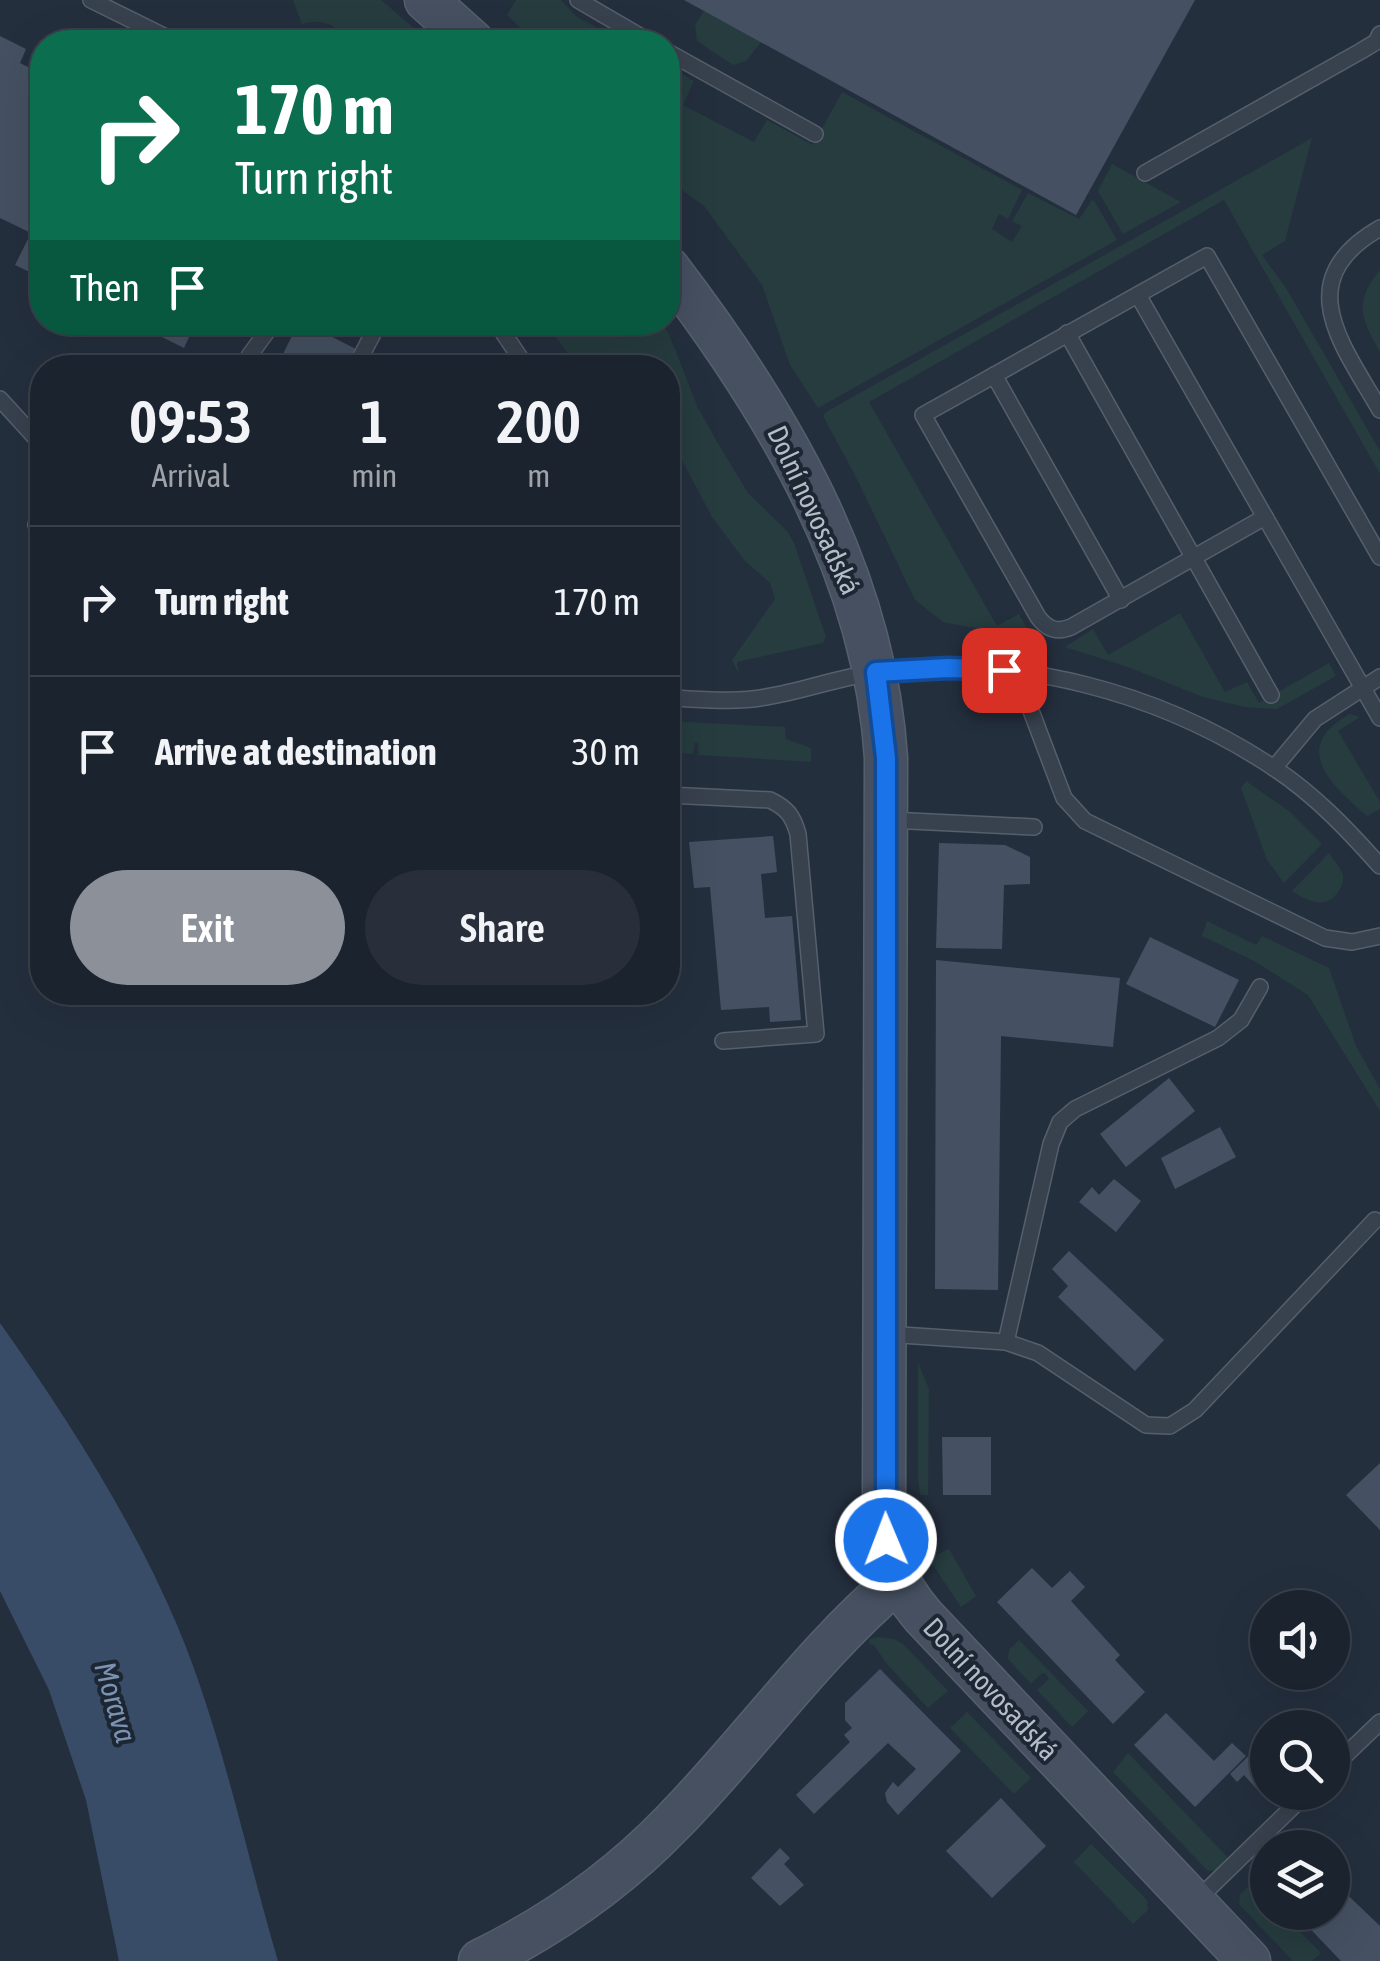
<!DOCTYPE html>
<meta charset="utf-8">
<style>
body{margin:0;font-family:"Asap Condensed",sans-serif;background:#282f3a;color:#f1f3f6;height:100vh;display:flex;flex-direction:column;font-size:38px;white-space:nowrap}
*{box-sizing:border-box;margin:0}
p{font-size:32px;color:#a0a4aa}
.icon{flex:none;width:55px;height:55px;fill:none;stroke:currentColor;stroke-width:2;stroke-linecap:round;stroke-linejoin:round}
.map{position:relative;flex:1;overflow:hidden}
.side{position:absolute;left:30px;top:355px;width:650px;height:650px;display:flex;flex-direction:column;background:#1b232e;border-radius:40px;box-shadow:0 10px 40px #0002,0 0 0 2px #39404a}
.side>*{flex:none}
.hud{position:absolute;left:30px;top:30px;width:650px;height:305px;border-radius:40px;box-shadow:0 10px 40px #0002,0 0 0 2px #39404a;background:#0b6e4f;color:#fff;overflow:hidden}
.fabs{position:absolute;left:1250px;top:1590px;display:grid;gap:20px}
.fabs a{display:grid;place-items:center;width:100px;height:100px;border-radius:50%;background:#1b232e;box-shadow:0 10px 40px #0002,0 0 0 2px #39404a;font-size:50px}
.pin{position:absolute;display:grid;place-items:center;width:85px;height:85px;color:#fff;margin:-42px;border-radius:20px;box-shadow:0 5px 15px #0006}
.me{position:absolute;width:110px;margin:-55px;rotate:359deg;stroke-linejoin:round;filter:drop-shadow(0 0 8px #0008)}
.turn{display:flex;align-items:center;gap:35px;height:210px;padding:0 40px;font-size:45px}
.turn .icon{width:130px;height:130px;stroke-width:2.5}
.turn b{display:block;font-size:70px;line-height:85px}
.then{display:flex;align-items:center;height:95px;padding:0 40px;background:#0003;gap:20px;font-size:38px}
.eta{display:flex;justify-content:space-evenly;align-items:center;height:170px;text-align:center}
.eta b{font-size:60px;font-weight:600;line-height:70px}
.action{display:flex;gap:20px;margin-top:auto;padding:20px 40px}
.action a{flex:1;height:115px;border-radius:60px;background:#8c9099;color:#fff;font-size:40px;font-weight:600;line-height:115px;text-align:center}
.action a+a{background:#282f3a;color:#f1f3f6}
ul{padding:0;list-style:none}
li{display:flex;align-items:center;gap:30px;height:150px;padding:0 40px;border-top:2px solid #39404a}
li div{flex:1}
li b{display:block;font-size:38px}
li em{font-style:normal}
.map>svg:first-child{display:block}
.green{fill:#263c3f}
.water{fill:#394c67}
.building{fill:#455162}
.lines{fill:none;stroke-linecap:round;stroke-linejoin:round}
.lane-casing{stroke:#565f6c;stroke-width:18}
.secondary-casing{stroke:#565f6c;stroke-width:45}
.lane{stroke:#38414e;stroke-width:15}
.secondary{stroke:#465061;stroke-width:42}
.route-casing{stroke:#114b97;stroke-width:25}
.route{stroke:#1a73e8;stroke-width:18}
.labels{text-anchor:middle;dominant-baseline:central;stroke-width:8;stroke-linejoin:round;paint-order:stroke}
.street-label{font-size:28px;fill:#b4bcc9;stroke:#1d2633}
.water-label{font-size:30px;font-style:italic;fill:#7c92b1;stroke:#1d2633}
</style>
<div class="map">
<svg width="1380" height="1961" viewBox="0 0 1380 1961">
<rect width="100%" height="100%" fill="#242f3e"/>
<g class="green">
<path d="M293 0H381L430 42H375L369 37 363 42H352C336 26 326 18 302 24Z"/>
<path d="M516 0H561L577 17 624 42H535L507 15Z"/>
<path d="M704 11 761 42 746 61 733 65 697 41 695 25Z"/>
<path d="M668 66 694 81 683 105 754 142 767 120 813 145 842 92 1022 190 1008 219 999 214 992 229 1012 242 1022 226 1012 221 1028 193 1079 219 1092 200 1095 202 1117 240 818 408 790 365 762 285 704 206 668 180Z"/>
<path d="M1312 138 1285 241 1262 255 1286 288 1380 451V474L1224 200 869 402 997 626 1019 614 1033 639 943 622 915 600 857 479 823 416 826 412Z"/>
<path d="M1112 164 1181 202 1123 234 1098 191Z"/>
<path d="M1380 270V352C1361 318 1353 303 1380 270Z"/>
<path d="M546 323H661L669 334 697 406 716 440 748 493 788 532 794 543 826 637 823 643 737 662 739 674 732 660 775 599 770 583 745 561 712 517 668 434V368L577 367Z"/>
<path d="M1180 613 1225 692 1247 682 1259 703 1329 663 1336 676 1277 709 1245 707 1203 697 1128 667 1065 647 1093 629 1108 655Z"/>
<path d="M1350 714 1360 717 1338 731 1380 802V809L1367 816C1333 786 1288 748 1350 714Z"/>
<path d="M668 721 785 727 786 739 811 748V762L698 755V743L695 742 693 754 668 752Z"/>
<path d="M1246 781 1289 811 1322 844 1284 883 1267 860 1241 788Z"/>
<path d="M1329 853C1333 859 1341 868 1343 875 1344 880 1341 888 1338 892 1326 910 1307 901 1292 891Z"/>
<path d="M1207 921 1256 945 1262 936 1329 968 1356 1046 1380 1089V1111L1308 995 1256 962 1202 936Z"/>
<path d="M918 1363 929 1389 928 1495H920L918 1479Z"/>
<path d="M949 1549 976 1596 961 1607 929 1559Z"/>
<path d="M878 1637 894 1639 903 1644 948 1691 928 1708 887 1664 874 1645 869 1644 870 1639Z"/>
<path d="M1019 1640 1088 1711 1072 1727 1037 1690 1049 1679 1046 1674 1042 1673 1031 1684 1008 1659 1009 1650Z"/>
<path d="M967 1712 1031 1778 1014 1794 950 1728Z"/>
<path d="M1128 1753 1230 1860 1216 1870 1208 1871 1113 1772Z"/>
<path d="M1091 1844 1147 1900 1148 1910 1133 1924 1074 1862Z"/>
<path d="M1252 1883 1267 1899 1268 1912 1281 1913 1321 1953 1312 1961H1293L1239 1904 1240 1894Z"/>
</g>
<path class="water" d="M0 1323C67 1418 131 1517 177 1625 222 1732 245 1850 278 1961H119L86 1800 49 1690 0 1591Z"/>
<g class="building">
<path d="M684 0H1195L1076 215Z"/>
<path d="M0 36 26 49 20 63 42 74V278L15 265 31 233 0 218Z"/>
<path d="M132 322H196L184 348Z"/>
<path d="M299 322H303L393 368H276Z"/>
<path d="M773 836 777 872 761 874 765 918 792 916 801 1020 770 1022 769 1007 721 1010 710 887 694 888 689 842Z"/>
<path d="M674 842 678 881 668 882V843Z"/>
<path d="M939 843 1005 845 1030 857V884L1004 885 1002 949 936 948Z"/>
<path d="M1150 937 1239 980 1215 1027 1126 984Z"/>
<path d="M936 960 1120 978 1113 1047 1001 1036 998 1290 935 1289Z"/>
<path d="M1169 1078 1195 1111 1126 1167 1100 1134Z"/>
<path d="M1220 1127 1236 1157 1175 1189 1161 1158Z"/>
<path d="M1114 1179 1141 1201 1116 1232 1079 1202 1092 1187 1099 1195Z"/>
<path d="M1069 1251 1164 1340 1135 1371 1058 1297 1068 1286 1052 1269Z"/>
<path d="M942 1437H991V1495H943Z"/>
<path d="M1380 1463V1530L1346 1495Z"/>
<path d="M1032 1568 1052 1588 1070 1571 1085 1587 1071 1601 1120 1655 1115 1660 1145 1692 1113 1724 997 1602Z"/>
<path d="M880 1669 961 1751 898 1815 887 1802 885 1793 893 1782 898 1787 916 1769 888 1743 814 1814 796 1795 850 1742 844 1735 852 1728 845 1720V1703Z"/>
<path d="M1166 1713 1214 1761 1232 1743 1246 1756 1195 1807 1134 1745Z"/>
<path d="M1268 1737V1792L1263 1796 1244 1775 1237 1782 1230 1774Z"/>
<path d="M1001 1798 1046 1846 992 1898 946 1851Z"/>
<path d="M1285 1831 1301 1848H1268V1885L1249 1866Z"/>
<path d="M780 1848 790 1858 784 1864 804 1885 780 1906 751 1878Z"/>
<path d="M1332 1880 1380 1926V1961H1341L1294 1912H1332Z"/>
</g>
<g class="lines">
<defs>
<g id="lane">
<path d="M91 0 176 42"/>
<path d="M578 0 650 42"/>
<path d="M668 52 815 134"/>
<path d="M1145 173 1361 51 1376 42 1380 34"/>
<path d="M1380 228C1289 280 1342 344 1380 410"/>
<path d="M1138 295 1380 718"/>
<path d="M496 322 527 368"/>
<path d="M1067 333 1271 695"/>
<path d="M247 368 249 356 274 322"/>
<path d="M355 368 379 322"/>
<path d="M994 375 1121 600"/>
<path d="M0 399 42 445"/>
<path d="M42 501 36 525 42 539"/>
<path d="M1265 517 1071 627C1057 633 1047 629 1038 617L923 415 1207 256 1380 557"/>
<path d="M1016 671 1064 798 1085 821 1325 938 1352 942 1380 936"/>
<path d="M668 698C699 699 735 703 766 697 803 691 840 677 877 672 1014 653 1160 692 1274 768 1315 795 1348 830 1380 866"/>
<path d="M1274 768 1315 719 1380 677"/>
<path d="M668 795 770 800C787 808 793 816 798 834L816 1034 723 1041"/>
<path d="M890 820 1034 827"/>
<path d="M668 913 670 922 668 926"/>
<path d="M886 1334 1006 1342 1038 1353 1146 1425 1170 1426 1195 1410 1375 1220"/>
<path d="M1006 1342 1051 1144 1060 1122 1075 1109 1218 1038 1241 1020 1260 987"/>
<path d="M1332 1768 1380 1722"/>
<path d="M1196 1901 1308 1792"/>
</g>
<g id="secondary">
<path d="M426 0 473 42"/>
<path d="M668 268C778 412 874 573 886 758L884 1507C885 1555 892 1579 923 1616L1249 1961"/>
<path d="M480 1961C551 1926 617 1880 672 1823 750 1744 812 1653 897 1581"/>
</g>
</defs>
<use href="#lane" class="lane-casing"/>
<use href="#secondary" class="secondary-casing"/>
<use href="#lane" class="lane"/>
<use href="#secondary" class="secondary"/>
</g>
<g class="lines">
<defs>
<path id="route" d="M886 1540V758L876 672 948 668 1004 670"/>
</defs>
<use href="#route" class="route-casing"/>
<use href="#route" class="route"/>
</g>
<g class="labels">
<g class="street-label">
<text transform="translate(814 510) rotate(65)">Dolní novosadská</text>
<text transform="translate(991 1689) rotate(47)">Dolní novosadská</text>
</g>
<g class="water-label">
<text transform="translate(116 1702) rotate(74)">Morava</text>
</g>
</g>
</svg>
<div class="fabs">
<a><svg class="icon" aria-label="sound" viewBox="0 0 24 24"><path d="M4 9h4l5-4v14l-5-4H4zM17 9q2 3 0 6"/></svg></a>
<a><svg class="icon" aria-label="search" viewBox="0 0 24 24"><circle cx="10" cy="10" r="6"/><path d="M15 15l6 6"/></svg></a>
<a><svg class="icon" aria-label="layers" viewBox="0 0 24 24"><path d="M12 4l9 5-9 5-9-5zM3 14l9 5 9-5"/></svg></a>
</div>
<div class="pin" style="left:1004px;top:670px;background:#d93025"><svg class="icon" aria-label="arrive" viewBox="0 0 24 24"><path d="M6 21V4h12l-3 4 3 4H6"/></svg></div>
<svg class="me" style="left:886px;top:1540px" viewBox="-20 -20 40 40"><circle r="17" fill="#1a73e8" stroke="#fff" stroke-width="3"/><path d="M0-11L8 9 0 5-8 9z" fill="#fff"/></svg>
<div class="hud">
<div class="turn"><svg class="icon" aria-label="right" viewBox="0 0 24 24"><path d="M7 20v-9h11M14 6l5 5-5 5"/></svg><div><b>170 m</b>Turn right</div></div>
<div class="then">Then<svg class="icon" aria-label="arrive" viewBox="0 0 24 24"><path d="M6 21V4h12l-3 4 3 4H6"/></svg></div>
</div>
<section class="side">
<div class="eta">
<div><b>09:53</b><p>Arrival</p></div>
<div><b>1</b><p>min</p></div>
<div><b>200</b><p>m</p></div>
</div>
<ul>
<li><svg class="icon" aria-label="right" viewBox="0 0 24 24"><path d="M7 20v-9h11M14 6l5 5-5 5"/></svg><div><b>Turn right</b></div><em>170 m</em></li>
<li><svg class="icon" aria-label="arrive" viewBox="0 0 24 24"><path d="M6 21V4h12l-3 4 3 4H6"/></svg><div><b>Arrive at destination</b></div><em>30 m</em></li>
</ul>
<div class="action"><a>Exit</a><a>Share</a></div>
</section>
</div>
